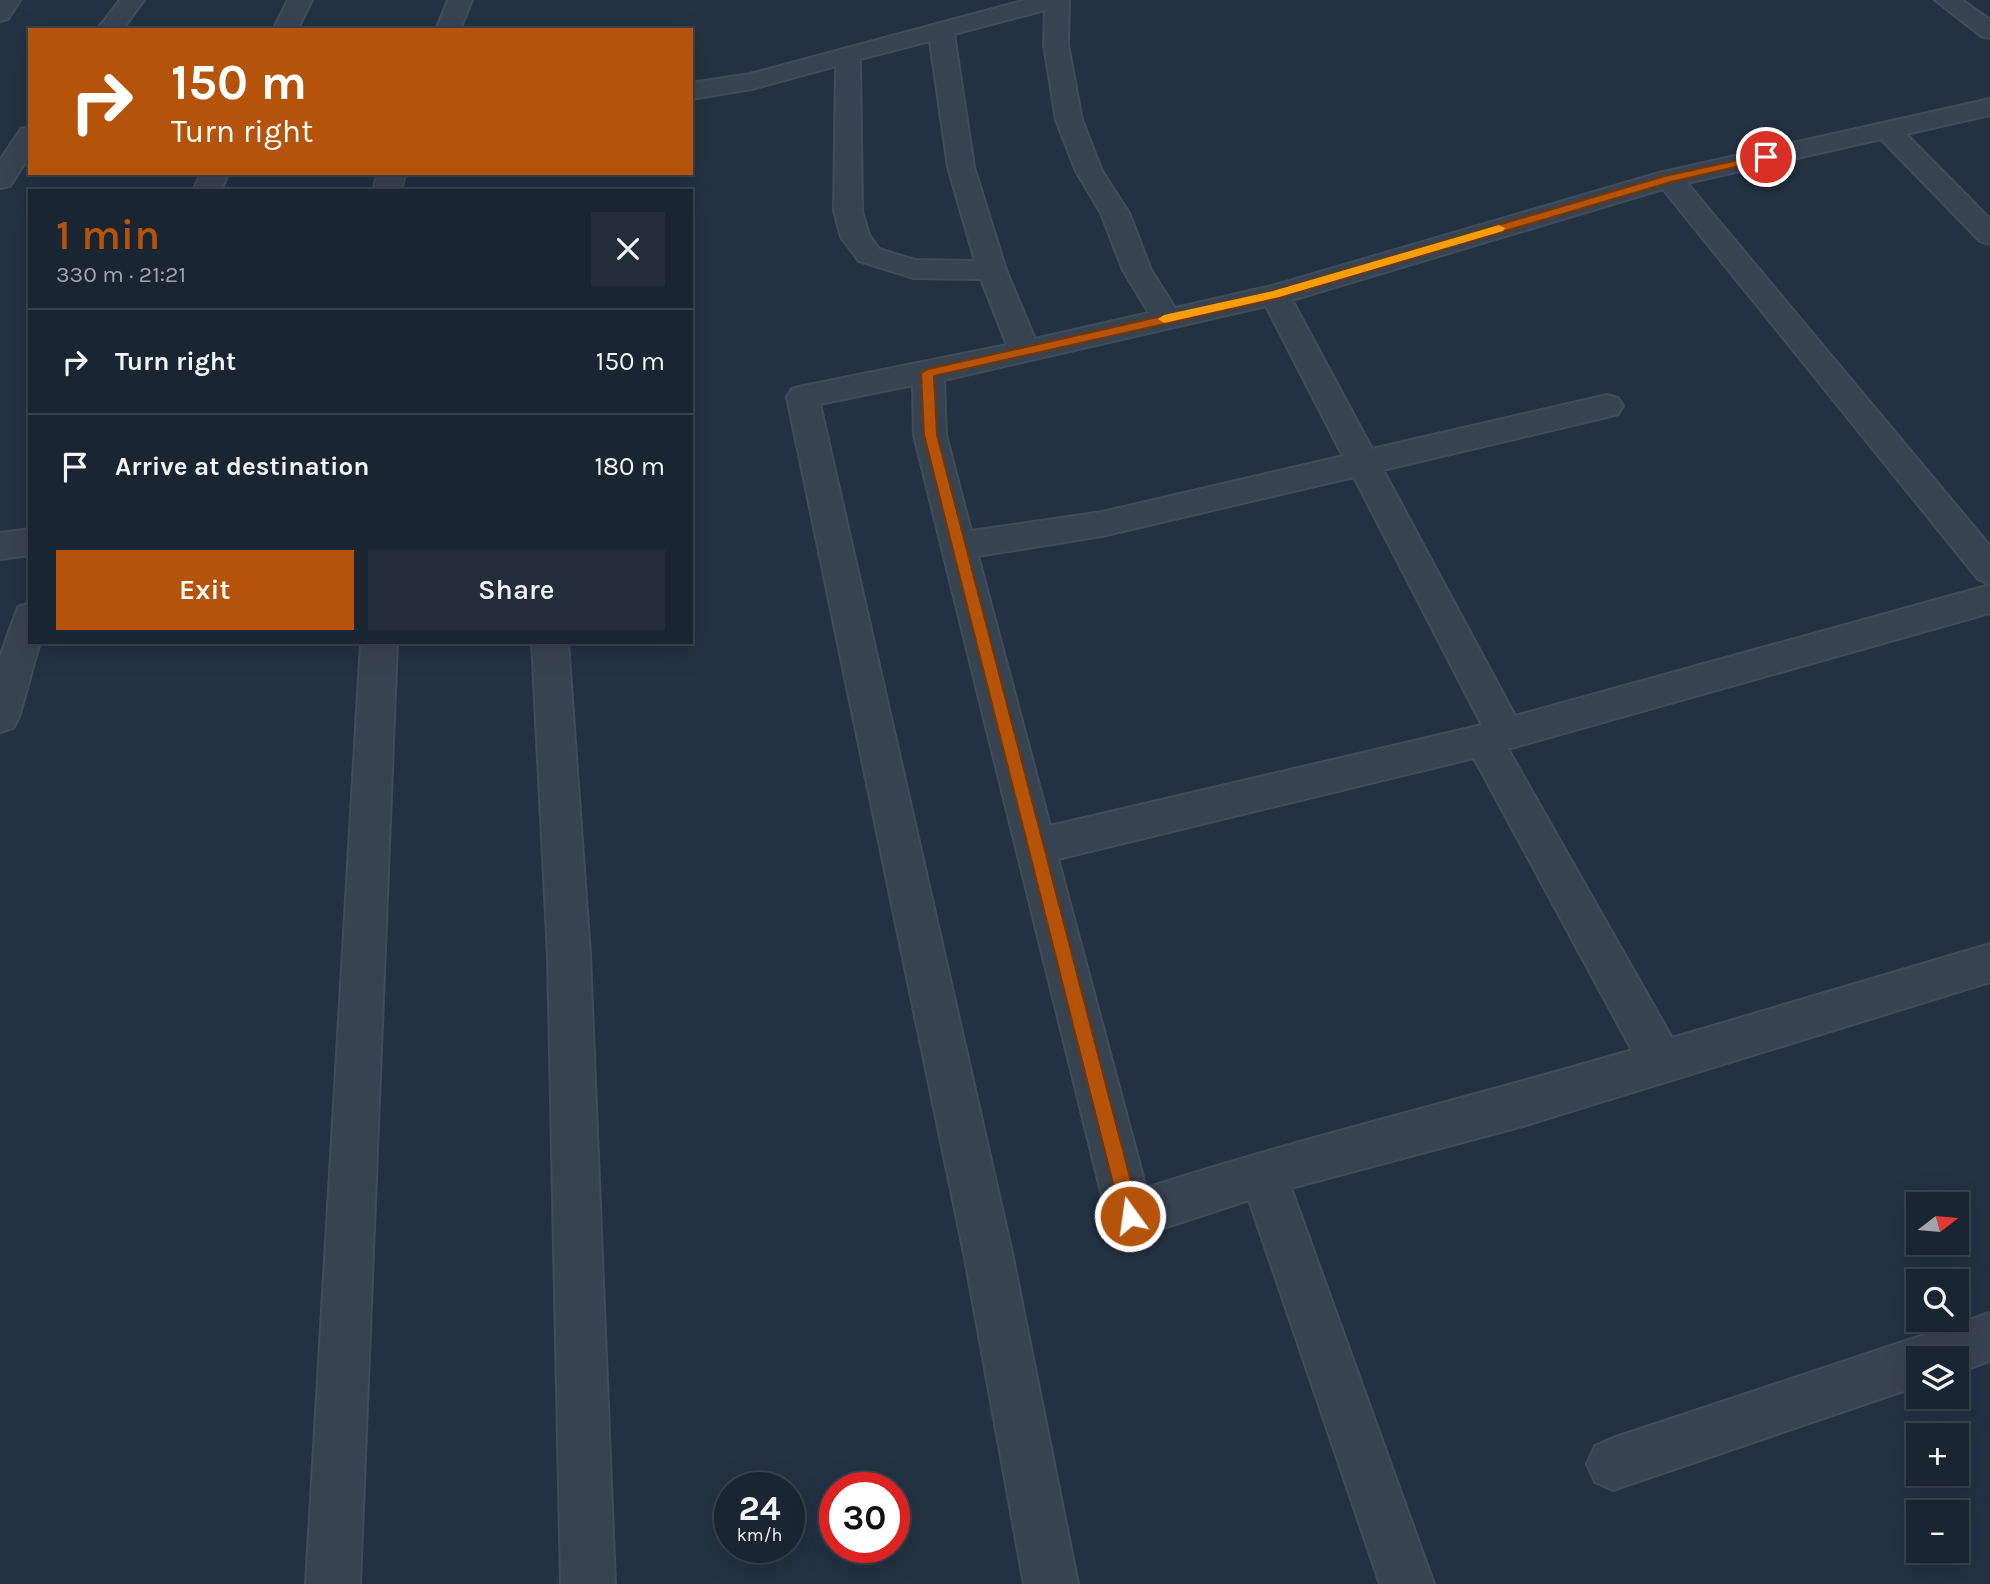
<!DOCTYPE html>
<meta charset="utf-8">
<style>
body{margin:0;font-family:Karla,sans-serif;background:#232d3a;color:#f1f3f6;height:100vh;display:flex;flex-direction:column;font-size:26px;white-space:nowrap}
*{box-sizing:border-box;margin:0}
p{font-size:23px;color:#9fa5ac}
.icon{flex:none;width:38px;height:38px;fill:none;stroke:currentColor;stroke-width:2;stroke-linecap:round;stroke-linejoin:round}
.map{position:relative;flex:1;overflow:hidden}
.drawer{position:absolute;left:28px;top:189px;width:665px;height:455px;display:flex;flex-direction:column;background:#1a2532;border-radius:0px;box-shadow:0 7px 28px #0002,0 0 0 2px #38424d}
.drawer>*{flex:none}
.guide{position:absolute;left:28px;top:28px;width:665px;height:147px;border-radius:0px;box-shadow:0 7px 28px #0002,0 0 0 2px #38424d;background:#b45309;color:#fff;overflow:hidden}
.needle{width:46px;rotate:74deg}
.tools{position:absolute;left:1906px;top:1192px;display:grid;gap:14px}
.tools a{display:grid;place-items:center;width:63px;height:63px;border-radius:0px;background:#1a2532;box-shadow:0 7px 28px #0002,0 0 0 2px #38424d;font-size:35px}
.speed{position:absolute;left:714px;top:1472px;display:flex;gap:14px;font-size:35px;font-weight:700;text-align:center}
.speed>*{display:grid;place-content:center;width:91px;height:91px;border-radius:50%;background:#1a2532;box-shadow:0 7px 28px #0002,0 0 0 2px #38424d;line-height:1}
.speed small{font-size:18px;font-weight:400}
.speed .limit{border:10px solid #d22;background:#fff;color:#111}
.pin{position:absolute;display:grid;place-items:center;width:60px;height:60px;color:#fff;margin:-30px;border:4px solid #fff;border-radius:50%;box-shadow:0 2px 7px #0007}
.me{position:absolute;width:77px;margin:-38px;rotate:346deg;stroke-linejoin:round;filter:drop-shadow(0 0 5px #0008)}
.turn{display:flex;align-items:center;gap:24px;height:147px;padding:0 28px;font-size:32px}
.turn .icon{width:91px;height:91px;stroke-width:2.5}
.turn b{display:block;font-size:49px;line-height:60px}
.round{display:grid;place-items:center;flex:none;width:74px;height:74px;border-radius:0px;background:#232d3a}
.headline{display:flex;align-items:center;justify-content:space-between;height:119px;padding:0 28px}
h1{font-size:42px;font-weight:600;line-height:52px;color:#b45309}
.cta{display:flex;gap:14px;margin-top:auto;padding:14px 28px}
.cta a{flex:1;height:80px;border-radius:0px;background:#b45309;color:#fff;font-size:28px;font-weight:600;line-height:80px;text-align:center}
.cta a+a{background:#232d3a;color:#f1f3f6}
ul{padding:0;list-style:none}
li{display:flex;align-items:center;gap:21px;height:105px;padding:0 28px;border-top:2px solid #38424d}
li div{flex:1}
li b{display:block;font-size:26px}
li em{font-style:normal}
.map>svg:first-child{display:block}
.lines{fill:none;stroke-linecap:round;stroke-linejoin:round}
.minor-casing{stroke:#414c5b;stroke-width:4}
.minor{fill:#384351;fill-rule:evenodd}
.route{fill:#b45309;stroke:#753606;stroke-width:2}
.slow{fill:#f59e0b}
</style>
<div class="map">
<svg width="1990" height="1584" viewBox="0 0 1990 1584">
<rect width="100%" height="100%" fill="#233142"/>
<g class="lines">
<defs>
<g id="minor">
<path d="M0 0H20L8 19 0 21Z"/>
<path d="M120 0H144L122 30H97Z"/>
<path d="M288 0H312L297 30H273Z"/>
<path d="M448 0H472L460 30H436Z"/>
<path d="M1026 0H1069L1068 45 1082 120 1102 171 1129 213 1151 270 1175 308 1272 286 1659 173 1990 99V115L1906 134 1990 219V244L1980 241 1881 139 1687 183 1990 546V583L1978 579 1663 189 1292 300 1372 449 1607 395 1618 398 1623 406 1618 414 1607 417 1383 470 1515 716 1990 585V613L1508 749 1672 1038 1990 944V982L1523 1126 1291 1188 1434 1584H1380L1249 1200 1130 1239 1114 1232 1107 1216 914 435 913 385 820 404 1012 1253 1078 1584H1024L964 1253 787 397 792 389 803 386 1007 345 981 279 914 278 859 261 841 237 834 211 836 66 752 89 691 99V83L750 74ZM1045 10 1044 45 1056 120 1076 171 1101 213 1123 270 1149 313 1035 339 1006 270 974 167 954 34ZM930 41 948 167 975 261 915 260 879 249 869 235 862 211 860 59ZM1266 306 1343 456 1102 512 971 531 946 435 944 380ZM1354 477 1482 725 1050 826 978 556 1102 536ZM1474 758 1632 1050C1470 1098 1306 1136 1146 1188L1058 859Z"/>
<path d="M1935 0H1962L1990 20V38L1981 36Z"/>
<path d="M30 127V155L10 186 0 188V160L21 129Z"/>
<path d="M201 173H228L221 191H193Z"/>
<path d="M378 173H405L401 191H373Z"/>
<path d="M30 529V555L0 559V533Z"/>
<path d="M30 603V642H40L19 717 13 728 0 732V657L18 607Z"/>
<path d="M361 642H397L360 1584H306Z"/>
<path d="M532 642H568L590 955 615 1584H561L548 955Z"/>
<path d="M1990 1313V1361L1956 1373V1358H1918V1386L1613 1490 1595 1482 1587 1464 1595 1446 1613 1438Z"/>
</g>
</defs>
<use href="#minor" class="minor-casing"/>
<use href="#minor" class="minor"/>
</g>
<path class="route" d="M1766 154 1771 157 1770 159 1671 182 1275 299 934 376 937 435 1140 1216 1137 1223 1130 1226 1123 1223 924 435 921 373 928 369 1273 291 1665 176Z"/>
<path class="slow" d="M1499 225 1505 228 1503 231 1279 297 1164 323 1158 319 1164 315 1273 291Z"/>
</svg>
<div class="tools">
<a><svg class="needle" viewBox="-14 -14 28 28"><path d="M0-13l5 13h-10z" fill="#e53935"/><path d="M0 13l5-13h-10z" fill="#9fa5ac"/></svg></a>
<a><svg class="icon" aria-label="search" viewBox="0 0 24 24"><circle cx="10" cy="10" r="6"/><path d="M15 15l6 6"/></svg></a>
<a><svg class="icon" aria-label="layers" viewBox="0 0 24 24"><path d="M12 4l9 5-9 5-9-5zM3 14l9 5 9-5"/></svg></a>
<a>+</a>
<a>−</a>
</div>
<div class="speed"><div>24<small>km/h</small></div><div class="limit">30</div></div>
<div class="pin" style="left:1766px;top:157px;background:#d93025"><svg class="icon" aria-label="arrive" viewBox="0 0 24 24"><path d="M6 21V4h12l-3 4 3 4H6"/></svg></div>
<svg class="me" style="left:1130px;top:1216px" viewBox="-20 -20 40 40"><circle r="17" fill="#b45309" stroke="#fff" stroke-width="3"/><path d="M0-11L8 9 0 5-8 9z" fill="#fff"/></svg>
<div class="guide">
<div class="turn"><svg class="icon" aria-label="right" viewBox="0 0 24 24"><path d="M7 20v-9h11M14 6l5 5-5 5"/></svg><div><b>150 m</b>Turn right</div></div>
</div>
<section class="drawer">
<div class="headline"><div><h1>1 min</h1><p>330 m · 21:21</p></div><a class="round"><svg class="icon" aria-label="close" viewBox="0 0 24 24"><path d="M6 6l12 12M18 6L6 18"/></svg></a></div>
<ul>
<li><svg class="icon" aria-label="right" viewBox="0 0 24 24"><path d="M7 20v-9h11M14 6l5 5-5 5"/></svg><div><b>Turn right</b></div><em>150 m</em></li>
<li><svg class="icon" aria-label="arrive" viewBox="0 0 24 24"><path d="M6 21V4h12l-3 4 3 4H6"/></svg><div><b>Arrive at destination</b></div><em>180 m</em></li>
</ul>
<div class="cta"><a>Exit</a><a>Share</a></div>
</section>
</div>
